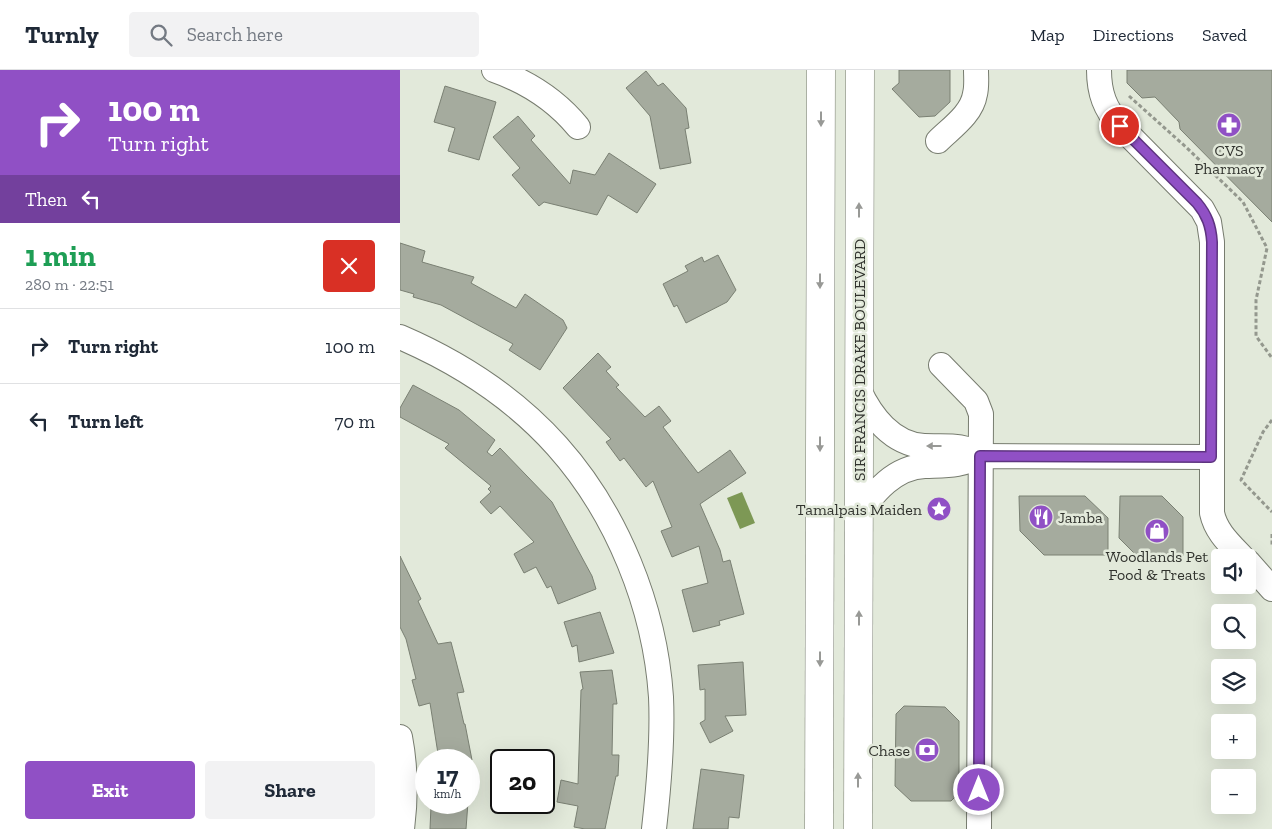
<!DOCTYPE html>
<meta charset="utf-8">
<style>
body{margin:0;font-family:"Zilla Slab",serif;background:#f2f2f3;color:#1f2937;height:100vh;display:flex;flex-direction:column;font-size:19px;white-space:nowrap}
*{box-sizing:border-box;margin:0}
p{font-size:16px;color:#747a83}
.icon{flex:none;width:28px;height:28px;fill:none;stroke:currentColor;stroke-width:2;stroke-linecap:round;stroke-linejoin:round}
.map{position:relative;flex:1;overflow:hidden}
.drawer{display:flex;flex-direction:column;background:#fff;width:400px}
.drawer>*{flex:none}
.guide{background:#9050c5;color:#fff;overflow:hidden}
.controls{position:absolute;left:811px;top:479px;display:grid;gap:10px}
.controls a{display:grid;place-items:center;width:45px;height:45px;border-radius:5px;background:#fff;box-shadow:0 5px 20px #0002;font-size:25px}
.speed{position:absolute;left:15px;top:679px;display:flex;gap:10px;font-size:25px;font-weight:700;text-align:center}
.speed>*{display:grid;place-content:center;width:65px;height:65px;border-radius:50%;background:#fff;box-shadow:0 5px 20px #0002;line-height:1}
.speed small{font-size:12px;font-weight:400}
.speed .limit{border:2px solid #111;border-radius:8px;background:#fff;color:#111}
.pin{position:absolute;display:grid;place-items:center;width:42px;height:42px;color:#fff;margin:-21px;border:2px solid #fff;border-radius:50%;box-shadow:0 1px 5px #0007}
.me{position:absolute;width:55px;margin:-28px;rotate:0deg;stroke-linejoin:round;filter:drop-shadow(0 0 4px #0008)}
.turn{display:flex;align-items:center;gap:18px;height:105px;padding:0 25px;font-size:22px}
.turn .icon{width:65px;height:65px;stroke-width:2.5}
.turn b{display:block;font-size:35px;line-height:42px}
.then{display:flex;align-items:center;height:48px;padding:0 25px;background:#0003;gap:10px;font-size:19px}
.round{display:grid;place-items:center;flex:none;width:52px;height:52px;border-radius:5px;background:#f2f2f3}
.overview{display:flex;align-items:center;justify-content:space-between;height:85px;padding:0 25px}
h1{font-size:30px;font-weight:800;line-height:38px;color:#1e9e55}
.cta{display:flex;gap:10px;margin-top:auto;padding:10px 25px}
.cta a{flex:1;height:58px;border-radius:5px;background:#9050c5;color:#fff;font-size:20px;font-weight:800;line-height:58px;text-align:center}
.cta a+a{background:#f2f2f3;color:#1f2937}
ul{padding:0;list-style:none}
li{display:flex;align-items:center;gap:15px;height:75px;padding:0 25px;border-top:1px solid #e0e1e3}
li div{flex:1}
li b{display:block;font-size:19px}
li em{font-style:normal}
header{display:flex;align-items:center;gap:30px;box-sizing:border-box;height:70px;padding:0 25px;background:#fff;border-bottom:1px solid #e0e1e3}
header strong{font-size:24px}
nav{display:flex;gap:28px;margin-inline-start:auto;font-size:18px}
.search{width:350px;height:45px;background:#f2f2f3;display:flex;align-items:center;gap:12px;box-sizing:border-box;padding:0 18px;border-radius:5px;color:#747a83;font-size:19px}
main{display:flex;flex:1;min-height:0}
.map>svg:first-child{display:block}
.water{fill:#7d9855}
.building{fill:#a5ab9e;stroke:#7a8073}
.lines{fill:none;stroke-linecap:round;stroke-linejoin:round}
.minor-casing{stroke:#777c6f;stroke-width:26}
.major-casing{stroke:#777c6f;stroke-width:29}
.path{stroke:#94988e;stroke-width:3;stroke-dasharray:4 2.5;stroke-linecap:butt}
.minor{stroke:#fff;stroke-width:24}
.major{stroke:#fff;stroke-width:28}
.oneway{fill:#989996}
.route-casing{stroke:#5e3480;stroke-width:12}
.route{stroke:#9050c5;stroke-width:9}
.labels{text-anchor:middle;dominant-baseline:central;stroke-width:5;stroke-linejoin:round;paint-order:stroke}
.poi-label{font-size:16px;fill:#31332e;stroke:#e2e9da}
.street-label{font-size:16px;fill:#31332e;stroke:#e2e9da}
</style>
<header>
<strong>Turnly</strong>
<div class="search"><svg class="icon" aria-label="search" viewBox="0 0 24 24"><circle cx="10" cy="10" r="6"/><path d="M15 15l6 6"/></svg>Search here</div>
<nav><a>Map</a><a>Directions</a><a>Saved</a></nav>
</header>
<main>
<section class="drawer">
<div class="guide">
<div class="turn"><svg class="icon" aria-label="right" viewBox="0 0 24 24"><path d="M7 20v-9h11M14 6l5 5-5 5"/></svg><div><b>100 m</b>Turn right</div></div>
<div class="then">Then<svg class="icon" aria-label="left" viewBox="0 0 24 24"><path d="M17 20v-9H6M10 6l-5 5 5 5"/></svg></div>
</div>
<div class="overview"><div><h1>1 min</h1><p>280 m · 22:51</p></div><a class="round" style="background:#d93025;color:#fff"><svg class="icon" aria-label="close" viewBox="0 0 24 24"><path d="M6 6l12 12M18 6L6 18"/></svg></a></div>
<ul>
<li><svg class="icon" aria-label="right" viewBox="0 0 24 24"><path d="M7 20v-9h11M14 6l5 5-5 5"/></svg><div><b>Turn right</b></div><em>100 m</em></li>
<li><svg class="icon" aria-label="left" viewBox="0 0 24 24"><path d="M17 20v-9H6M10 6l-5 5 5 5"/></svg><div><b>Turn left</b></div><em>70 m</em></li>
</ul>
<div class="cta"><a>Exit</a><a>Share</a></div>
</section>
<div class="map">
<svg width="872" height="759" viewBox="0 0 872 759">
<rect width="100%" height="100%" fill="#e2e9da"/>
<path class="water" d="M342 422 355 453 340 459 327 428Z"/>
<g class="building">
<path d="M499 0H550V32L535 46 519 47 492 19 499 13Z"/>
<path d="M727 0H872V152L780 59 779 52 755 27 742 28 727 13Z"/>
<path d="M246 1 258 16 263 13 286 38 289 58 285 59 291 93 260 99 250 46 226 18Z"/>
<path d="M45 16 96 32 79 90 48 81 55 58 34 52Z"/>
<path d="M118 46 135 66 131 70 170 114 173 100 195 105 209 83 256 114 237 143 208 125 197 145 144 132 139 136 112 105 120 98 93 67Z"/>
<path d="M0 173 25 181 22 192 74 207 71 213 116 238 125 224 163 250 167 258 140 300 109 280 113 274 41 235 13 227 14 224 0 220Z"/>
<path d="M318 185 336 220 327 232 286 253 277 235 274 237 263 214 288 201 285 196 302 187 304 192Z"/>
<path d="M198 283 211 297 206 301 219 315 216 317 245 347 259 336 271 351 263 357 298 403 330 380 346 403 300 434 320 480 323 492 330 490 344 544 319 551 320 555 293 562 282 520 308 513 299 476 272 487 261 461 272 457 253 411 246 417 224 388 220 391 206 372 211 369 163 318Z"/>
<path d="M13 315 59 340 95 370 87 382 92 386 100 378 152 432 192 506 196 519 158 534 151 516 147 518 136 497 124 503 114 484 134 472 100 436 91 444 80 432 91 422 88 419 91 416 45 378 49 374 0 347V338Z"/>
<path d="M619 426H685L708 448V485H644L620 461Z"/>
<path d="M720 426H762L783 447V486L736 485 719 468Z"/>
<path d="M0 486 21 529 18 531 38 574 51 572 64 622 57 623 64 654H65L72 690H39L30 633 19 636 12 610 16 609 6 569 0 557Z"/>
<path d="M200 542 214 583 179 592 177 575 172 577 164 552Z"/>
<path d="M343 592 346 645 325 646 333 661 310 673 300 653 305 650V619L300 620 298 595Z"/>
<path d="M212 600 217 634H213L212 685H219L218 706H216L205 759H185L174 757 178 736 157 732 161 710 178 714 181 620 183 619 180 602Z"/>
<path d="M504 636 545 637 559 651V723L551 731H511L495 716 496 644Z"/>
<path d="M301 699 344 705 339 748 329 747 328 759H293Z"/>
<path d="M37 732H68L66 759H30L31 736H36Z"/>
</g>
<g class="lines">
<defs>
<g id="minor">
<path d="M94 0C128 12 155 29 178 57"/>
<path d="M699 0C699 23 705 39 720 56L802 139 809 152 812 172V443C816 462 830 474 843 488"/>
<path d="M538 71C551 58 572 44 575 24 577 16 576 8 576 0"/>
<path d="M0 267C58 292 114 328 157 376 217 443 255 537 261 627 263 671 259 715 254 759"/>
<path d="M541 295 576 331 581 344 579 759"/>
<path d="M459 320C471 346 492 374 524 376 545 377 563 373 581 386"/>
<path d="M459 444C474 422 495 397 525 396 545 395 562 396 581 386L811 387"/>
<path d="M848 492 872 519"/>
<path d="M0 667C6 698 6 728 2 759"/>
</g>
<g id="major">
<path d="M419 759 421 0"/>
<path d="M458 759 460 0"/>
</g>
</defs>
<use href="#minor" class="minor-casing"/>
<use href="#major" class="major-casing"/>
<g class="path">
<path d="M729 26 787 78 843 132 867 178 856 230V266L872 288"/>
<path d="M872 350 863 362 841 410 872 442"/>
<path d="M872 464V476"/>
</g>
<use href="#minor" class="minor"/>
<use href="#major" class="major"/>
</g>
<defs><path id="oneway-solid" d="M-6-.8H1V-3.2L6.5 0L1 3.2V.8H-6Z" transform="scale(1.25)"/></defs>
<g class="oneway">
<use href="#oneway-solid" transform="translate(421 49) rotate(90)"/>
<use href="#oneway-solid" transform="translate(459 140) rotate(-90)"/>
<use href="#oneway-solid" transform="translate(420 211) rotate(90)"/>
<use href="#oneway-solid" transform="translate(420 374) rotate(90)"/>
<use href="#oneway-solid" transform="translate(534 376) rotate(-180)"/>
<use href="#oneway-solid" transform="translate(459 548) rotate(-90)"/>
<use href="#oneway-solid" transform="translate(420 589) rotate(90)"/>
<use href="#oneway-solid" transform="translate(458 710) rotate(-90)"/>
</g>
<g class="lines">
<defs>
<path id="route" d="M579 720 580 386 811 387 812 172C811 156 807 145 797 133L720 56"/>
</defs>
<use href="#route" class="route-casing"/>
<use href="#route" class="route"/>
</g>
<defs>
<symbol id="pharmacy-disc" viewBox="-11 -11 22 22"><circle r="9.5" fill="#9050c5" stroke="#e2e9da"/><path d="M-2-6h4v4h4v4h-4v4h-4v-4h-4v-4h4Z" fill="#fff"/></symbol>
<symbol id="sight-disc" viewBox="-11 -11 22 22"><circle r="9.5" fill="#9050c5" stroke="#e2e9da"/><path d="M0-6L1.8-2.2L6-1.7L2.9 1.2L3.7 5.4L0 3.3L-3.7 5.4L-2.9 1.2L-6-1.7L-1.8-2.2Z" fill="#fff"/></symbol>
<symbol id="restaurant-disc" viewBox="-11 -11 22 22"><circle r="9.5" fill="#9050c5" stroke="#e2e9da"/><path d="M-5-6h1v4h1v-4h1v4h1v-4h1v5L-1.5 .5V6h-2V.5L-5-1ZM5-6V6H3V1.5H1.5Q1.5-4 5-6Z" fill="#fff"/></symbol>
<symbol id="shop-disc" viewBox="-11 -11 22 22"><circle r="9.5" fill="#9050c5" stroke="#e2e9da"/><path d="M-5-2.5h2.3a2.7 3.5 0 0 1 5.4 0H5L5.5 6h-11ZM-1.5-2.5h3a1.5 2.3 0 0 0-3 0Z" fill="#fff"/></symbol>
<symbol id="bank-disc" viewBox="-11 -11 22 22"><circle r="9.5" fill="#9050c5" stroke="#e2e9da"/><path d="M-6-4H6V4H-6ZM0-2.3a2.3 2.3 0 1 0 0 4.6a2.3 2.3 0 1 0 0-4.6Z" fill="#fff"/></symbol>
</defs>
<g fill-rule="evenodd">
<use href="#pharmacy-disc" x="815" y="41" width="28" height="28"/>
<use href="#sight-disc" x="525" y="425" width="28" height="28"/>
<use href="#restaurant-disc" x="627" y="433" width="28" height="28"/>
<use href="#shop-disc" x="743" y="447" width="28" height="28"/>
<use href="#bank-disc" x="513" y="666" width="28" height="28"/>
</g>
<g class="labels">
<g class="poi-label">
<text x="829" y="80">CVS<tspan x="829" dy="18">Pharmacy</tspan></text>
<text x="522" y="439" text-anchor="end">Tamalpais Maiden</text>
<text x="658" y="447" text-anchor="start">Jamba</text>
<text x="757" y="486">Woodlands Pet<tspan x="757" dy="18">Food &amp; Treats</tspan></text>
<text x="510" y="680" text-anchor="end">Chase</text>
</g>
<g class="street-label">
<text transform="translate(459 290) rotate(-90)">SIR FRANCIS DRAKE BOULEVARD</text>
</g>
</g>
</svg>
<div class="controls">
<a><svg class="icon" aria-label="sound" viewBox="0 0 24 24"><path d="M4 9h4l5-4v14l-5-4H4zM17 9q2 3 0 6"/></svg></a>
<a><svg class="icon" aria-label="search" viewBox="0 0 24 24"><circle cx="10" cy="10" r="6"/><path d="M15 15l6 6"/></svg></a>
<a><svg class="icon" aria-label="layers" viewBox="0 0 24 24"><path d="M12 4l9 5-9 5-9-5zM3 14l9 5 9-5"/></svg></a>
<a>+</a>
<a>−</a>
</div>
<div class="speed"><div>17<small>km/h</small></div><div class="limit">20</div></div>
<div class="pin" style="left:720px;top:56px;background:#d93025"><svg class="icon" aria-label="arrive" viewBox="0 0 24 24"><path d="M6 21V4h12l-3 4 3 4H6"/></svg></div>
<svg class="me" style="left:579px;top:720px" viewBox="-20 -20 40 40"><circle r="17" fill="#9050c5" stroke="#fff" stroke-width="3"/><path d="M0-11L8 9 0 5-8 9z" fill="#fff"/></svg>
</div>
</main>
